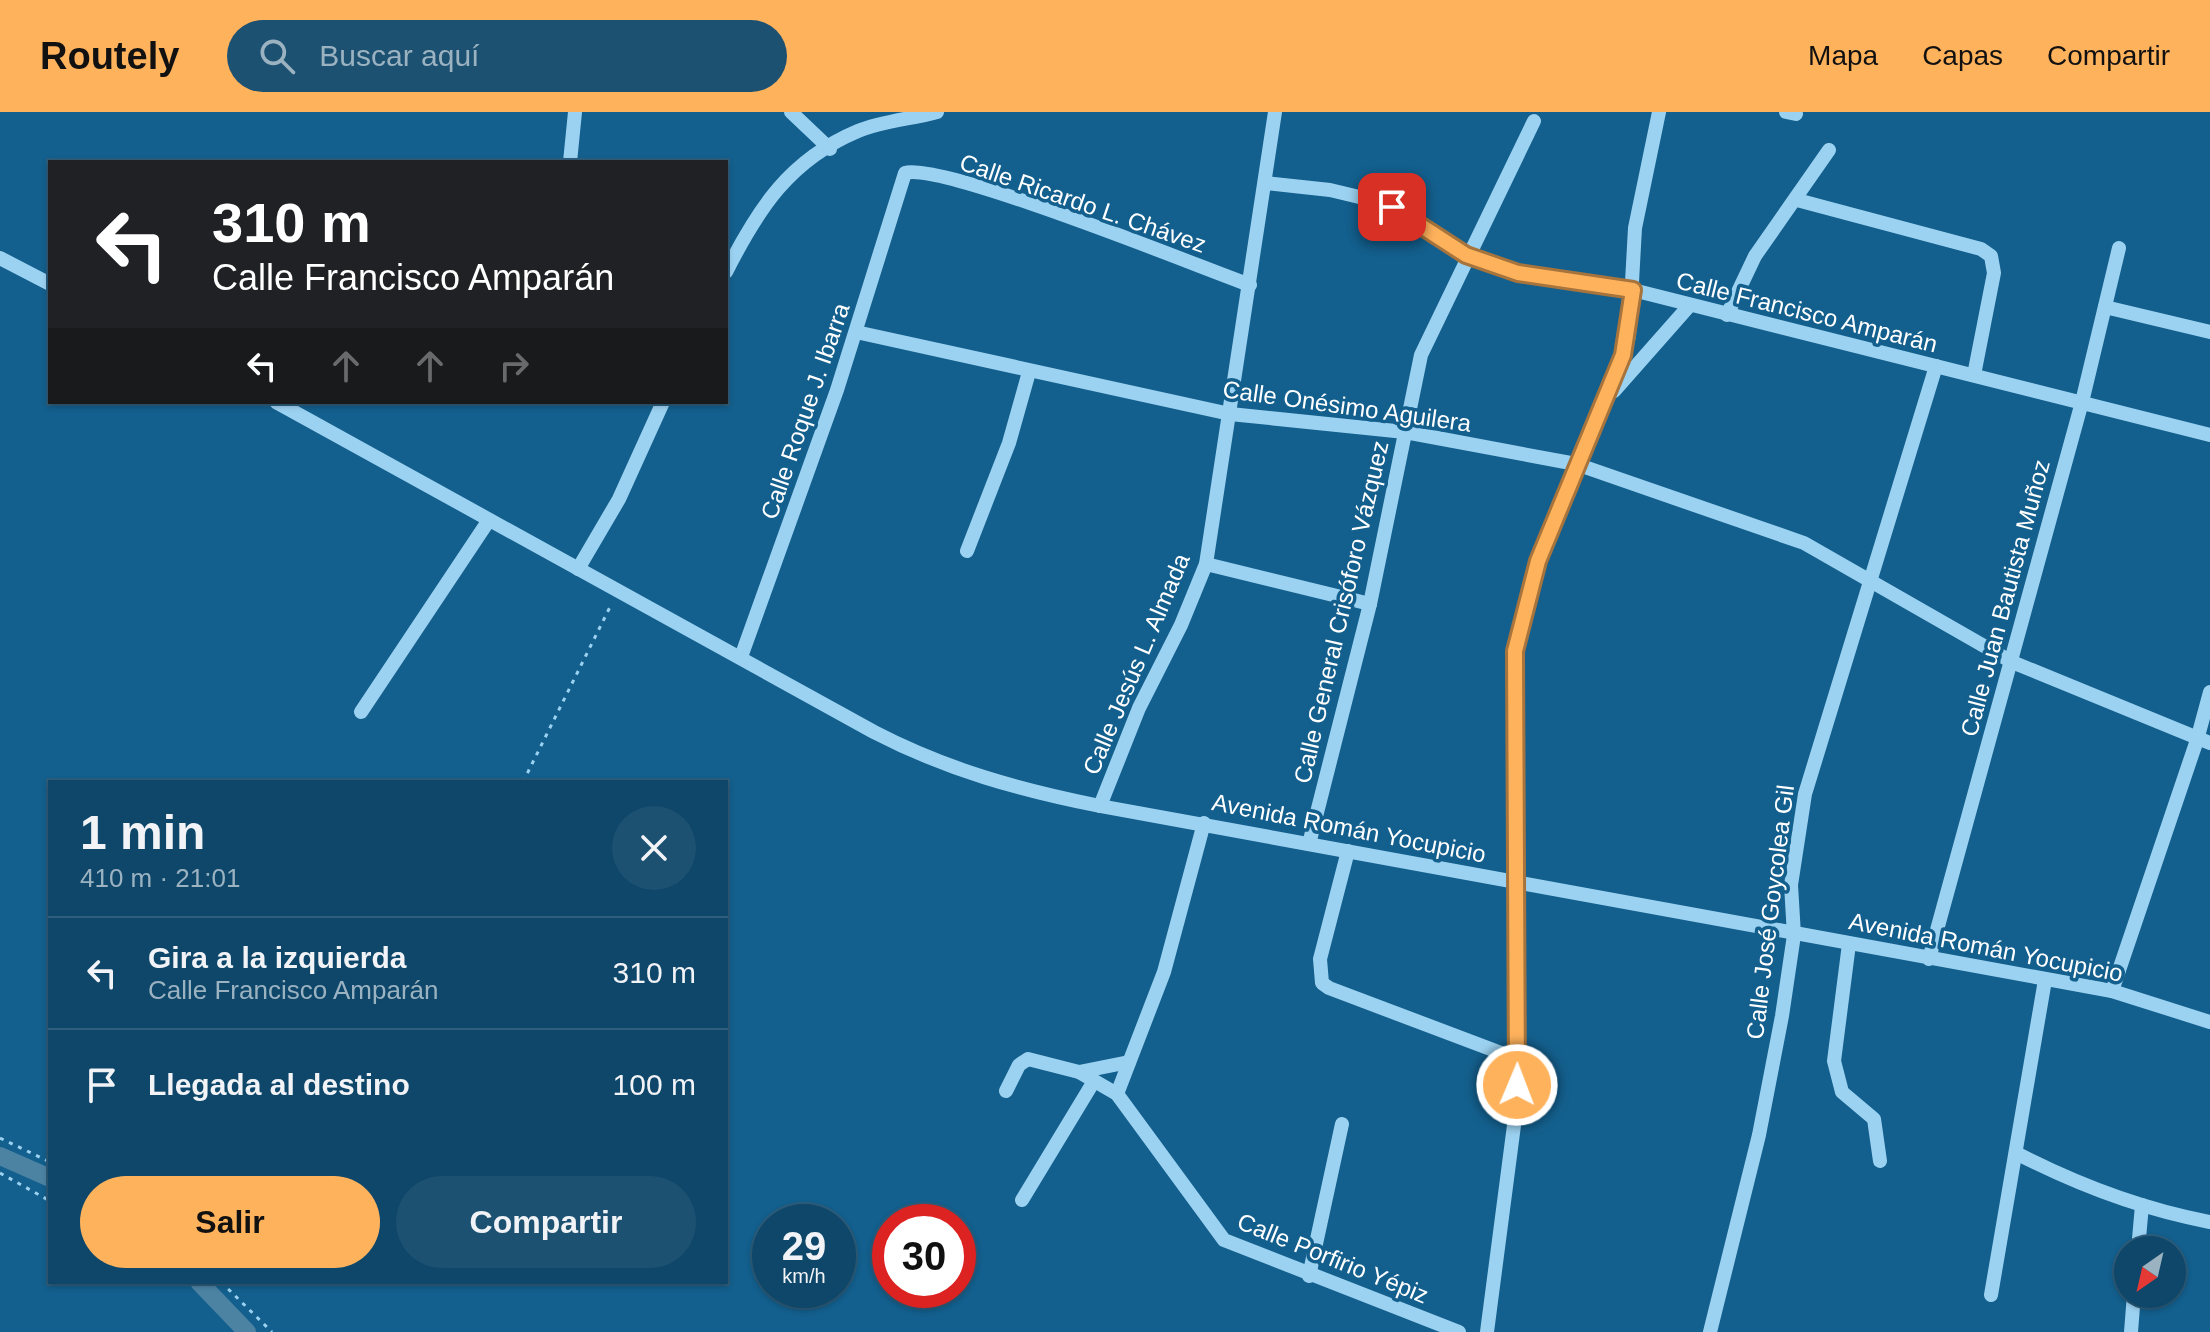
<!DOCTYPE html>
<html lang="es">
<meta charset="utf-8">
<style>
body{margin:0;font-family:Arial,sans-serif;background:#1c5172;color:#f1f3f6;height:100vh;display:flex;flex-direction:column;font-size:30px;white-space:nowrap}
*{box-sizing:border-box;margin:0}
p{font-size:26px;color:#9bb2c1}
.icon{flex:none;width:44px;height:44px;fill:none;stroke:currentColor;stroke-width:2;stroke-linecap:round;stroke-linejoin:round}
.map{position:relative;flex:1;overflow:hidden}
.panel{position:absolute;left:48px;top:668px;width:680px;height:504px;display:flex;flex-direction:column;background:#0e476a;border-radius:0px;box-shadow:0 2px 6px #0004,0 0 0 2px #2e5f7e}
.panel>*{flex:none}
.hud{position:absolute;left:48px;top:48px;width:680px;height:244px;border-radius:0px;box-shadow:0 2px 6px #0004,0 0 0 2px #2e5f7e;background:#202124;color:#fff;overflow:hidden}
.needle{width:52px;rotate:214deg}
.tools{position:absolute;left:2114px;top:1124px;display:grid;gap:16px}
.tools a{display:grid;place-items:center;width:72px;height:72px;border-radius:50%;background:#0e476a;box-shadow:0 2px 6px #0004,0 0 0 2px #2e5f7e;font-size:40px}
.speed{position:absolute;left:752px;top:1092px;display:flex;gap:16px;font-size:40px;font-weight:700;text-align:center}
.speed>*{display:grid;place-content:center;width:104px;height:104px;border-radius:50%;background:#0e476a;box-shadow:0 2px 6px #0004,0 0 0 2px #2e5f7e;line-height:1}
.speed small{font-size:20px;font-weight:400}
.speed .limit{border:12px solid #d22;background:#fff;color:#111}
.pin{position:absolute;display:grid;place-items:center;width:68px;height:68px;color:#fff;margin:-34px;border-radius:16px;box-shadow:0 4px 12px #0006}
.me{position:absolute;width:88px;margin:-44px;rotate:1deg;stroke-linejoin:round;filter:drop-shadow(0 0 6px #0008)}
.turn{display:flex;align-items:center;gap:28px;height:168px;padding:0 32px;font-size:36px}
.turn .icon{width:104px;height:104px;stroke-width:2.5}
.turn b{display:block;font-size:56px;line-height:68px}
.lanes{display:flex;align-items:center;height:76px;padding:0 32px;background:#0003;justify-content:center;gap:40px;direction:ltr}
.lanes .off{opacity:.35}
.round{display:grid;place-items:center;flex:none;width:84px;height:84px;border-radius:42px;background:#1c5172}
.headline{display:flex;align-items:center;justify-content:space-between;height:136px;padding:0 32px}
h1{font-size:48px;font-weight:600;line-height:60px}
.primary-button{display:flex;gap:16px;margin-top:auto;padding:16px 32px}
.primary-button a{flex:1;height:92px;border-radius:48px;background:#ffb25c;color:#111;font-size:32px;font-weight:600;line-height:92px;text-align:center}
.primary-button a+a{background:#1c5172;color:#f1f3f6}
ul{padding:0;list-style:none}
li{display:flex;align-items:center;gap:24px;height:112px;padding:0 32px;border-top:2px solid #2e5f7e}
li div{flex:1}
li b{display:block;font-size:30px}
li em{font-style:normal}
header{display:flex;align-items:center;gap:48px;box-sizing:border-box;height:112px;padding:0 40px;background:#ffb25c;color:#111}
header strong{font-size:38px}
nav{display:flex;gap:44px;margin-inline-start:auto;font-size:28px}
.search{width:560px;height:72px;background:#1c5172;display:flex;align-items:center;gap:20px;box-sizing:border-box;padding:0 28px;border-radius:44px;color:#9bb2c1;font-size:30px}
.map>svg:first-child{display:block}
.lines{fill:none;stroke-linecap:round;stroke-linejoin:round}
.canal{stroke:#4c83a3;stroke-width:18}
.path{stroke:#9cd2f1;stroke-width:3;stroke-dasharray:4 6;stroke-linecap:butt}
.minor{stroke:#9cd2f1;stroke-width:14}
.route-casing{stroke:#a6743c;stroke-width:20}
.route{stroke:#ffb25c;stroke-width:14}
.labels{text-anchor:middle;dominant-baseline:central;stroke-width:7;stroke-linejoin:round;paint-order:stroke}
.street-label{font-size:24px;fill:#fff;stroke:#135f8d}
</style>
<header>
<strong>Routely</strong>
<div class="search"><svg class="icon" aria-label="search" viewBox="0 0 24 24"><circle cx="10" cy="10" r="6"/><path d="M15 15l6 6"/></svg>Buscar aquí</div>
<nav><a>Mapa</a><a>Capas</a><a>Compartir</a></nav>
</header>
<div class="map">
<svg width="2210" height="1220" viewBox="0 0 2210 1220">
<rect width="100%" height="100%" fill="#135f8d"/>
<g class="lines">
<g class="canal">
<path d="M0 1044 50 1066"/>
<path d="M199 1170 247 1220"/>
</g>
<g class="path">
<path d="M523 670 611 493"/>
<path d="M0 1026 50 1050"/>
<path d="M0 1061 50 1089"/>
<path d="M221 1170 272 1220"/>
</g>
<g class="minor">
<path d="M791 0 830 37"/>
<path d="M1786 0 1796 2"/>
<path d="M570 50 575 0"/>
<path d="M1265 71 1330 78 1376 89 1410 105 1466 143 1518 161 1633 178 2210 323"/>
<path d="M1797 88 1981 137 1991 144 1994 161 1974 263"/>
<path d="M0 146 50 172"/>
<path d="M726 160C758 97 789 48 858 19 882 9 912 7 937 0"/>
<path d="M2105 195 2210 220"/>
<path d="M1727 203 1755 144 1829 38"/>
<path d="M856 220 1230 302 1405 320 1576 352 1804 431 2012 550 2210 631"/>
<path d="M1614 279 1689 194"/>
<path d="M276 290 874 620C947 658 1020 678 1100 694L2112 879 2210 910"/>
<path d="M967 439 1009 331 1029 260"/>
<path d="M1206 452 1370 492"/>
<path d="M578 457 619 387 663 290"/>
<path d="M741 545 837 278 905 61C942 50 1197 154 1250 173"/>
<path d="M361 600 489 408"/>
<path d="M1100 694 1139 596 1181 513 1206 452 1275 0"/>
<path d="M1309 732 1370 492 1421 243 1534 9"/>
<path d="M1348 739 1320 847 1322 871 1329 876 1517 947"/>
<path d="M1849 832 1834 949 1842 980 1874 1007 1880 1049"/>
<path d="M1929 847 2082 290 2119 136"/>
<path d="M2112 879 2197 628 2210 580"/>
<path d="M1079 960 1129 950"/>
<path d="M1006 979 1019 953 1028 947 1079 960 1117 982 1224 1128 1459 1220"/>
<path d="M1117 982 1164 860 1204 711"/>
<path d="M2016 1041C2078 1073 2141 1097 2210 1110"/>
<path d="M1022 1088 1094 969"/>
<path d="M2138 1138 2142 1093"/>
<path d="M1309 1164 1342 1012"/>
<path d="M1991 1183 2045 868"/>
<path d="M1487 1220 1516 998 1515 539 1538 449 1576 352 1616 265 1629 224 1635 116 1659 0"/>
<path d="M1710 1220 1759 1023 1782 904 1794 823 1791 773 1805 682 1936 254"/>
<path d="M2131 1220 2134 1182"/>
</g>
</g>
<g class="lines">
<defs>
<path id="route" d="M1392 95 1466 143 1518 161 1633 178 1623 243 1538 449 1515 539 1517 973"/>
</defs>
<use href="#route" class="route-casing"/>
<use href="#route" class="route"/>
</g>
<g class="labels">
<g class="street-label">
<text transform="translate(1083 91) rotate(19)">Calle Ricardo L. Chávez</text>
<text transform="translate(1807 200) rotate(14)">Calle Francisco Amparán</text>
<text transform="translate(1347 294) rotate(8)">Calle Onésimo Aguilera</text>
<text transform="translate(805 299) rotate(-71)">Calle Roque J. Ibarra</text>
<text transform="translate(2005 486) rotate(-75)">Calle Juan Bautista Muñoz</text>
<text transform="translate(1341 500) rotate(-77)">Calle General Crisóforo Vázquez</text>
<text transform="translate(1136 552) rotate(-67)">Calle Jesús L. Almada</text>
<text transform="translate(1349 716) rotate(11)">Avenida Román Yocupicio</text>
<text transform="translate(1770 800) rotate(-83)">Calle José Goycolea Gil</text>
<text transform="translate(1986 835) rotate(11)">Avenida Román Yocupicio</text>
<text transform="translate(1333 1146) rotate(22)">Calle Porfirio Yépiz</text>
</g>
</g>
</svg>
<div class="tools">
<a><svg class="needle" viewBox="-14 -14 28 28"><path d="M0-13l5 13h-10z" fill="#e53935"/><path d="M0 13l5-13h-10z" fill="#9bb2c1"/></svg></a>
</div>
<div class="speed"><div>29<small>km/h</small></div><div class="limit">30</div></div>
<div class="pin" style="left:1392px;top:95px;background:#d93025"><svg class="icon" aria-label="arrive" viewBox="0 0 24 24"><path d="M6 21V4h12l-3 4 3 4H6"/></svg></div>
<svg class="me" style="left:1517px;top:973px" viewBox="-20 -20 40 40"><circle r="17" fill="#ffb25c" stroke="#fff" stroke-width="3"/><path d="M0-11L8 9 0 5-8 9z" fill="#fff"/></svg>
<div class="hud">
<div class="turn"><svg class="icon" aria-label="left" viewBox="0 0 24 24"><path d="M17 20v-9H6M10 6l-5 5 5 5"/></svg><div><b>310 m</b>Calle Francisco Amparán</div></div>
<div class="lanes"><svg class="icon" aria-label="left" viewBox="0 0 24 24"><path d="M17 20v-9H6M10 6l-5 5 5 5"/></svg><svg class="icon off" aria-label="ahead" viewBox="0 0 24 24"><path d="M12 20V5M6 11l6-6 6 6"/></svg><svg class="icon off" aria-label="ahead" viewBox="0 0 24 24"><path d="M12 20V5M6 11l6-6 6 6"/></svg><svg class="icon off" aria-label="right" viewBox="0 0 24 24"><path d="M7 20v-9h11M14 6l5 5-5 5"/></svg></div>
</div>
<section class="panel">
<div class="headline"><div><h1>1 min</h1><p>410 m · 21:01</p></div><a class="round"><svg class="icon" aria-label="close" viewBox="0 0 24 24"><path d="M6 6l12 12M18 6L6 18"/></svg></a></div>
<ul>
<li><svg class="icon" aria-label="left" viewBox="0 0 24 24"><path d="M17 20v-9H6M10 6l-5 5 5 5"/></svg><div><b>Gira a la izquierda</b><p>Calle Francisco Amparán</p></div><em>310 m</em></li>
<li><svg class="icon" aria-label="arrive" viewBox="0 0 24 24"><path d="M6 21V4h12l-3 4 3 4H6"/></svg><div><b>Llegada al destino</b></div><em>100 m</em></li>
</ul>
<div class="primary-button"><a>Salir</a><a>Compartir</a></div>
</section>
</div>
